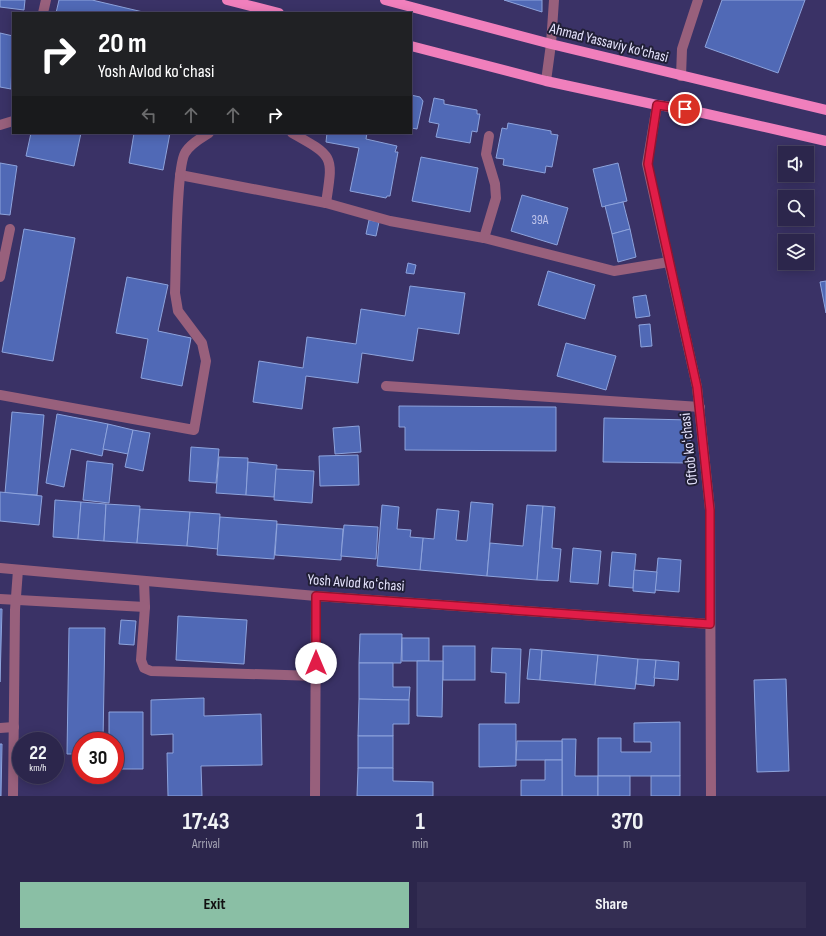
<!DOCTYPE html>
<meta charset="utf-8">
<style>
body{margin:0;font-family:"Sofia Sans Condensed",sans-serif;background:#342e53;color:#f1f3f6;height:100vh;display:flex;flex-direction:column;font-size:15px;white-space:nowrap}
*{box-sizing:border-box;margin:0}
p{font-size:13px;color:#a6a5b5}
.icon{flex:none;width:22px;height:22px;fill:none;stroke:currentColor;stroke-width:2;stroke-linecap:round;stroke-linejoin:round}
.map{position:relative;height:796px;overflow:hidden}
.panel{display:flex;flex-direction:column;background:#2c264c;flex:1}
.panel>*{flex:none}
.hud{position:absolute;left:12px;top:12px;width:400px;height:122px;border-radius:0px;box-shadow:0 2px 10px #0003,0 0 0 1px #484364;background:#202124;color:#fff;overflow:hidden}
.tools{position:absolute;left:778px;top:146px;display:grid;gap:8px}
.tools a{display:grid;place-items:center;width:36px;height:36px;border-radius:0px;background:#2c264c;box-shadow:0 2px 10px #0003,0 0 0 1px #484364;font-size:20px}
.speed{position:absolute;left:12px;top:732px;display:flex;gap:8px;font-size:20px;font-weight:700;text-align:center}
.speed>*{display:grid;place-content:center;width:52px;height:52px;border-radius:50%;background:#2c264c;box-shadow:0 2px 10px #0003,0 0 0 1px #484364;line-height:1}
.speed small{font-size:10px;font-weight:400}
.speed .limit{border:6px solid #d22;background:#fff;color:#111}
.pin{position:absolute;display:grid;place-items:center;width:34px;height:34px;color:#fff;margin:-17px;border:2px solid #fff;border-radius:50%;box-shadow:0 1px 4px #0007}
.me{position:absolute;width:44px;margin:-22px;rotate:0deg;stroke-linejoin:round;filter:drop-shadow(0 0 3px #0008)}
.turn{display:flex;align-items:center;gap:14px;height:84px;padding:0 20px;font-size:18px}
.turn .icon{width:52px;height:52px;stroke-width:2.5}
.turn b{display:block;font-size:28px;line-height:34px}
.lanes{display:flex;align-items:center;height:38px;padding:0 20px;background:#0003;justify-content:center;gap:20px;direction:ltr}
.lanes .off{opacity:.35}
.eta{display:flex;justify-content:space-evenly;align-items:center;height:68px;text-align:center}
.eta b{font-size:24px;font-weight:700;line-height:28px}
.primary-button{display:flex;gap:8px;margin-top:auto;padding:8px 20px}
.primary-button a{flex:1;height:46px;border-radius:0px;background:#8abfa5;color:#111;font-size:16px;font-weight:700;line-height:46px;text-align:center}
.primary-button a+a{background:#342e53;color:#f1f3f6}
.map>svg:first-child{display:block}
.building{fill:#5069b6;stroke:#8da3dc}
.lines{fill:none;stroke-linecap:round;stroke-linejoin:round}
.minor{stroke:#98607c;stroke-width:10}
.major{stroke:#f07fbc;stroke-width:10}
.route-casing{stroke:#92132f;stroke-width:10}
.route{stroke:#e11d48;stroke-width:7}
.labels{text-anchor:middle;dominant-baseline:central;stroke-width:4;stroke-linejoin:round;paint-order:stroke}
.number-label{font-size:13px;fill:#bfc4ea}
.street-label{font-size:15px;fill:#e4e2fc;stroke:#211f36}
</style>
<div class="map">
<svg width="826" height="796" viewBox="0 0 826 796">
<rect width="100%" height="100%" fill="#3a3266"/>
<g class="building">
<path d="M0 0H25L24 10 0 7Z"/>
<path d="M59 0H92L143 12 56 13Z"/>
<path d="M504 0H542V12Z"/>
<path d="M722 0H805L778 73 705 47Z"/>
<path d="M0 33 13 36 11 89 0 87Z"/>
<path d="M411 95 420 97 423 101 417 129 411 128Z"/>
<path d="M434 98 444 100V104L477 110V114H480L477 132 472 131 470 143 436 137 439 124 429 122Z"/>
<path d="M508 123 551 131V134L558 135 552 167 546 166 545 173 503 165 504 159 496 158 502 128 507 129Z"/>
<path d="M31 133H81L74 166 26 156Z"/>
<path d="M134 133H170L163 170 129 163Z"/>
<path d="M327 133H367L366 139 397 146 395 152H398L390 196H387L386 198 350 191 359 148 326 142Z"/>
<path d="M421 157 478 168 470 212 412 201Z"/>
<path d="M0 163 17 166 10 215 0 214Z"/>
<path d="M618 163 627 201 602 207 593 169Z"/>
<path d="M522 195 568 208 557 245 511 231Z"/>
<path d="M623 202 630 229 612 234 605 206Z"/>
<path d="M369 220 379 222 376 236 366 234Z"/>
<path d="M24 229 75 238 53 361 2 352Z"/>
<path d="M630 229 636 257 618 262 612 234Z"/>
<path d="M408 263 416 265 414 274 406 273Z"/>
<path d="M548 271 595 285 585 319 538 305Z"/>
<path d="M127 277 168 285 158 331 191 338 182 386 141 378 148 339 116 333Z"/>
<path d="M826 281V313L820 282Z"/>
<path d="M410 286 465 293 459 334 418 328 413 361 362 353 358 383 306 376 302 409 253 402 259 361 303 368 307 337 356 344 361 309 405 316Z"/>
<path d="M646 295 650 316 636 318 633 297Z"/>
<path d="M650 324 652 346 641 347 639 325Z"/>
<path d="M566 343 616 356 606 390 557 376Z"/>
<path d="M399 406 556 407V451L405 450V427H399Z"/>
<path d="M12 412 44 415 37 495 5 493Z"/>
<path d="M57 414 108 424 102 456 71 449 64 487 46 483Z"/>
<path d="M604 418 690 420V463L603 462Z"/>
<path d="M108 424 133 430 128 454 103 449Z"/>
<path d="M359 426 361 452 335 454 333 428Z"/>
<path d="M133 430 150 433 143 471 125 467Z"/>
<path d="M191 447 219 449 216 483 189 481Z"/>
<path d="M358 455 359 485 320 486 319 456Z"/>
<path d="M219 457 248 458 246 495 216 493Z"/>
<path d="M87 461 113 464 109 503 83 500Z"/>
<path d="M248 462 277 465 274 497 246 495Z"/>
<path d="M276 469 314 471 312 503 274 500Z"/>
<path d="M0 492 42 496 39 525 0 521Z"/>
<path d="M55 500 81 502 78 539 53 537Z"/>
<path d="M81 502 106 504 104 541 78 539Z"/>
<path d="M471 502 493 504 487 576 420 570 423 538 434 539 437 509 459 511 456 540 467 541Z"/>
<path d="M106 504 140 506 137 543 104 541Z"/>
<path d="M382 505 399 507 397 529 411 530 410 537 423 538 420 570 377 566Z"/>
<path d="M527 505 543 506 537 580 487 576 490 543 523 546Z"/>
<path d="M543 506 555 507 552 548 561 549 558 581 537 580Z"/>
<path d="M140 509 190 512 187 546 137 543Z"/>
<path d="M190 512 220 514 218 549 187 546Z"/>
<path d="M220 517 277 521 274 559 217 555Z"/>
<path d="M277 524 343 529 341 560 275 555Z"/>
<path d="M344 525 378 527 376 559 341 556Z"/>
<path d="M573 548 601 551 598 584 570 582Z"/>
<path d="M612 552 636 554 633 588 609 586Z"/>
<path d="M658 558 681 560 679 592 655 590Z"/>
<path d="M634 570 657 572 655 593 633 591Z"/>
<path d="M0 609H2L0 682Z"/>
<path d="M178 616 247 620 244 664 176 660Z"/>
<path d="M121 620 136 621 134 645 119 644Z"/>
<path d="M69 628H105L103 741H81V754H67Z"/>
<path d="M360 634H402L401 663H359Z"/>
<rect x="402" y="638" width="27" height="23"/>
<rect x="443" y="646" width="32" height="34"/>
<path d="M492 648 521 649 519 703H505L506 673 491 672Z"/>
<path d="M530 649 542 650 540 680 527 679Z"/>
<path d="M542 650 598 655 595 685 540 680Z"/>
<path d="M598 655 638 659 635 689 595 685Z"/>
<path d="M638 659 656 660 654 686 636 684Z"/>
<path d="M656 660 679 662 678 680 654 678Z"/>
<path d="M417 661H443L442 717 417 716Z"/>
<path d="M359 663H393V687H410L409 700 359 699Z"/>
<path d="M786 679 789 771 757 772 754 680Z"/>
<path d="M204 698V716L261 714 262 765 201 766 202 796H168L167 753H173V734L151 735V700Z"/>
<path d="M359 699 409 700V724H393V736H358Z"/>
<path d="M109 712H143V769H115V741H109Z"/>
<path d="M680 722V776H598V738H621V752H651V742H634V723Z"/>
<path d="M479 724H516V766L479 767Z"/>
<rect x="358" y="736" width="35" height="32"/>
<path d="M562 739H576L575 776H598V796H562Z"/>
<path d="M517 741H562V760H516Z"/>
<path d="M0 744H2L1 796H0Z"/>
<path d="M545 760H562V796H521V780H545Z"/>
<path d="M358 768H393V781L433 782V796H357Z"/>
<rect x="598" y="776" width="32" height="20"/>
<rect x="651" y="776" width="29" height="20"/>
</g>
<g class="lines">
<g class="minor">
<path d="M43 13 46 0"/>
<path d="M681 76 682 49 698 0"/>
<path d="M546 81 551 44 554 0"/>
<path d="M657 105 647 164 697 387 710 510 711 796"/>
<path d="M0 125 13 121"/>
<path d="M292 133C335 157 333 156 326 203"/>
<path d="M180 175 326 203 390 221 484 238 614 271 669 262"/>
<path d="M484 238 496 198 495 184 486 154 489 136"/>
<path d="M0 277 10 229"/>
<path d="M386 386 700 407"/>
<path d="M0 395 194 430 206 361 202 343 178 311 175 293C176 269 176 168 185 153 190 144 201 138 209 133"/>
<path d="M0 568 316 596 710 624"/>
<path d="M144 581 145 607 141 660 144 668 151 671 316 676"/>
<path d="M0 599 145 607"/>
<path d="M0 728 14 727"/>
<path d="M13 796 15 610 18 570"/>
<path d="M315 796 316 596"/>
</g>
<g class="major">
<path d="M227 0 279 13"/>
<path d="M385 0 551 44 826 110"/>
<path d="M411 46 546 81 657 105 685 109 826 141"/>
</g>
</g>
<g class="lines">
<defs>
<path id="route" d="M316 663V596L710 624V510L697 387 648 164 657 105 685 109"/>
</defs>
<use href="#route" class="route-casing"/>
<use href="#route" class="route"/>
</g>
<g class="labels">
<g class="number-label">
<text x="540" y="220">39А</text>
</g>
<g class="street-label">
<text transform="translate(609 43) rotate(14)">Ahmad Yassaviy ko'chasi</text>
<text transform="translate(689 449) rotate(-96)">Oftob koʻchasi</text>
<text transform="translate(356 583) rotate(4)">Yosh Avlod koʻchasi</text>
</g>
</g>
</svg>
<div class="tools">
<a><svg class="icon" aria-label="sound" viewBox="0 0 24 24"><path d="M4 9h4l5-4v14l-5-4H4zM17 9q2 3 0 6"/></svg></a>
<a><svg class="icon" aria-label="search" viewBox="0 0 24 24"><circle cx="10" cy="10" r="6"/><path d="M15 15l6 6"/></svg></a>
<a><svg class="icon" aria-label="layers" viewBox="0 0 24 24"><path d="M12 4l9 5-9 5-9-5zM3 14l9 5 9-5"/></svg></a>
</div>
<div class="speed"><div>22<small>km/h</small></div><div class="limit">30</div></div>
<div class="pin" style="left:685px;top:109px;background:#d93025"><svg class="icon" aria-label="arrive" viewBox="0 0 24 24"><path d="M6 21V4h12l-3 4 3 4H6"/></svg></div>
<svg class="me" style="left:316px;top:663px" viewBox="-20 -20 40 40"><circle r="19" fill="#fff"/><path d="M0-13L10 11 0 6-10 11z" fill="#e11d48"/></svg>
<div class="hud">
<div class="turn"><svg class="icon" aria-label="right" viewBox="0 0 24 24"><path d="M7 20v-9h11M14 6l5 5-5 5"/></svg><div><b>20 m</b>Yosh Avlod koʻchasi</div></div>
<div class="lanes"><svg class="icon off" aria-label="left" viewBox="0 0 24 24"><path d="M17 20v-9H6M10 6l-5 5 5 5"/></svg><svg class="icon off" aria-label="ahead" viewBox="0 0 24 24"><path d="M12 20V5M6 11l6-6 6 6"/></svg><svg class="icon off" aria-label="ahead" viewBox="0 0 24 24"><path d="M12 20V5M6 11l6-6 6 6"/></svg><svg class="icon" aria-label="right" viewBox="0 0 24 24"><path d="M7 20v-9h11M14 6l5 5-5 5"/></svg></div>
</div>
</div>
<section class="panel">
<div class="eta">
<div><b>17:43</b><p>Arrival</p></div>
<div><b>1</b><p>min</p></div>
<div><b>370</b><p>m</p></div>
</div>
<div class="primary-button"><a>Exit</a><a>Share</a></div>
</section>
